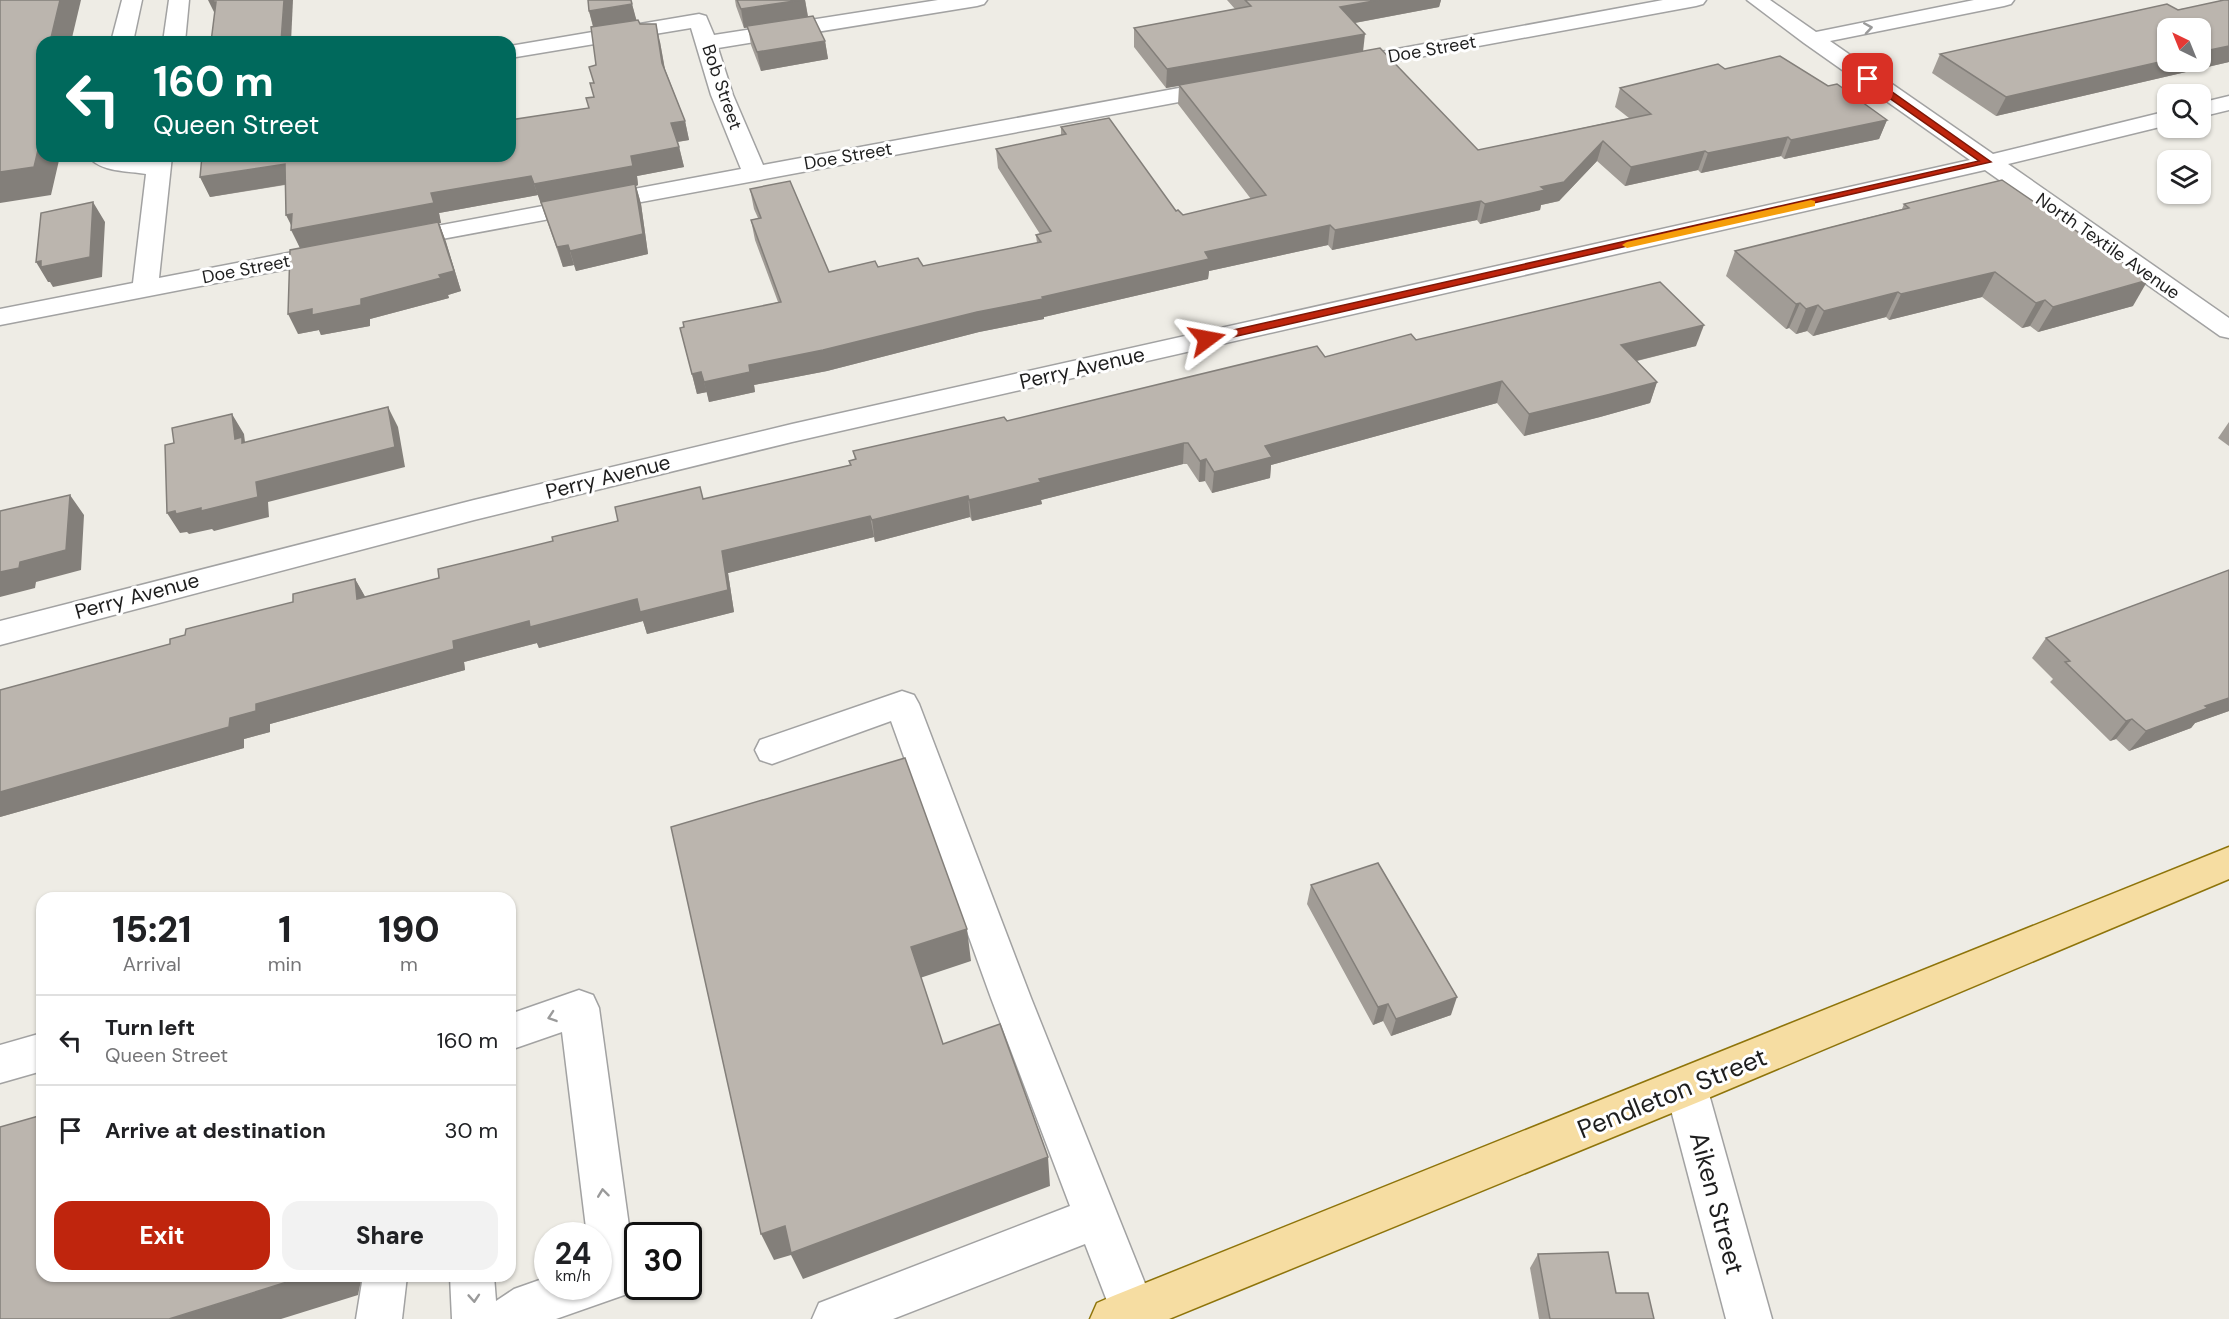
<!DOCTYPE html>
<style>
body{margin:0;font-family:"DM Sans",sans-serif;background:#f2f2f2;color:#202124;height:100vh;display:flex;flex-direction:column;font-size:22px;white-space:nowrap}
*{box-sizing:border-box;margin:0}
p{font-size:20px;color:#757577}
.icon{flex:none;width:33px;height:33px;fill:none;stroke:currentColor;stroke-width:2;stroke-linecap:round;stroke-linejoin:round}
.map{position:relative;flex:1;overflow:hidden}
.panel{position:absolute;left:36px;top:892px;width:480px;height:390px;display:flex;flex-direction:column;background:#fff;border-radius:18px;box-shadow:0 2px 4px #0004}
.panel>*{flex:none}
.banner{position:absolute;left:36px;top:36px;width:480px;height:126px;border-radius:18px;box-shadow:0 2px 4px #0004;background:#00695c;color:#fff;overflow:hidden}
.needle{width:39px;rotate:317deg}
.fabs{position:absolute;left:2157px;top:18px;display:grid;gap:12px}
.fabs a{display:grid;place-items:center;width:54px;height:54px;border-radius:12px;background:#fff;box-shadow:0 2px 4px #0004;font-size:30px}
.speed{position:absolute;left:534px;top:1222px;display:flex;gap:12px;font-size:30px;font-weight:700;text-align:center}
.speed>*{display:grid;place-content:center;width:78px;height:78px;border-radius:50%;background:#fff;box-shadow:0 2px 4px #0004;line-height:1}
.speed small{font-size:15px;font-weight:400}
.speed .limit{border:3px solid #111;border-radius:9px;background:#fff;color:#111}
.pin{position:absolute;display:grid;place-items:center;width:51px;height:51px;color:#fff;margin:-26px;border-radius:12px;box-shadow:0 3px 9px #0006}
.me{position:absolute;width:66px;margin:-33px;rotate:77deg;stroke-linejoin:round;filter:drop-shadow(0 0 4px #0008)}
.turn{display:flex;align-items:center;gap:21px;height:126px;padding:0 18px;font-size:27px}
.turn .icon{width:78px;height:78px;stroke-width:2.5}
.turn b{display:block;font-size:42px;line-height:51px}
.eta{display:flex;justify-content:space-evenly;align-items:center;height:102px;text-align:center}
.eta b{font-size:36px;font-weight:800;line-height:42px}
.button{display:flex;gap:12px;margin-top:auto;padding:12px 18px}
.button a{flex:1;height:69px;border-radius:18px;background:#bf250d;color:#fff;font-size:24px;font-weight:800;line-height:69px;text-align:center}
.button a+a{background:#f2f2f2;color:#202124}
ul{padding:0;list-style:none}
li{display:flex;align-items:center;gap:18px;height:90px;padding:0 18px;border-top:2px solid #e0e0e0}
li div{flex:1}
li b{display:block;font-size:22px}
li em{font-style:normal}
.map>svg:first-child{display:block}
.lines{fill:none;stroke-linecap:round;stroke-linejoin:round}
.minor-casing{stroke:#a2a2a2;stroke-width:3}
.major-casing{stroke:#8e740a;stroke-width:3}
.minor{fill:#fff;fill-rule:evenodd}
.major{fill:#f6dda2;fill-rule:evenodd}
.wall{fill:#a19c96}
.shaded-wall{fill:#837f7a}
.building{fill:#bbb5ae;stroke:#837f7a;stroke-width:1.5}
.oneway{stroke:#9a9a9a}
.route{fill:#bf250d;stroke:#7c1808;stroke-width:1.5}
.slow{fill:#f59e0b}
.labels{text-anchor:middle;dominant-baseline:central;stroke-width:6;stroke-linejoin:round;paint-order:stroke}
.far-street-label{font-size:18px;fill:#1e1e1e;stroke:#fff}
.street-label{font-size:21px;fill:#1e1e1e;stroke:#fff}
.near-street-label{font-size:26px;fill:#1e1e1e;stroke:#fff}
</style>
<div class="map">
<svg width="2229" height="1319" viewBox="0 0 2229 1319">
<rect width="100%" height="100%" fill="#eeece5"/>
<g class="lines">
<defs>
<g id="minor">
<path d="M122 0H142L133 42H111Z"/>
<path d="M169 0H189L185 42H163Z"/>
<path d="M938 0H987L984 4 977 6 718 48 733 95 763 165 1222 80 1230 82 1233 87 1230 92 1222 94 399 247 390 245 387 240 390 235 399 233 741 169 711 95 691 28 510 58V46L699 14 706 16 714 35Z"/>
<path d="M1663 0H1706L1703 4 1696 6 1343 71 1335 70 1332 65 1335 60 1343 59Z"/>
<path d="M1747 0H1770L1816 32 1974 0H2014L2011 4 2004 6 1830 41 1993 154 2168 111V125L2008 164 2229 318V338L2220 336 1985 170 792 442 474 520 0 645V621L474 500 792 424 1970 160 1804 43Z"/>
<path d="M2229 96V110L2200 117V103Z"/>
<path d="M88 156H120L148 160V156H172L159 278 334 244 343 247 347 252 343 257 334 260 0 325V309L133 283 146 174C129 171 99 172 88 156Z"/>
<path d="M902 691 914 695 919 704 1031 998 1156 1311 1152 1319H1114L1085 1244 893 1319H812L819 1303 1070 1206 991 998 891 721 772 764 760 760 755 750 760 740Z"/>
<path d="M579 990 593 995 599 1008 636 1277 630 1293 556 1319H452L450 1276H494L496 1301 514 1289 548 1277V1287H598V1236H587L562 1032 510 1050V1014Z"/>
<path d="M42 1033V1071L0 1083V1045Z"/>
<path d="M1686 1068 1701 1073 1707 1087 1772 1319H1726L1665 1087 1671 1073Z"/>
<path d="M363 1276H407L402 1319H356Z"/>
</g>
<path id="major" d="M2229 847V879L1701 1101 1169 1319H1090L1097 1303 1113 1296Z"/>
</defs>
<use href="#minor" class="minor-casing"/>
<use href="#major" class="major-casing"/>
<use href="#minor" class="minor"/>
<use href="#major" class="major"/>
</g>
<g class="wall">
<path d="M735 0H805L808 16 825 41 828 59 761 71 751 45 748 27 744 28 736 6Z"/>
<path d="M1227 0H1441L1439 7 1355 23 1363 51 1478 150 1629 118 1615 107 1620 88 1725 69 1828 86 1887 120 1879 139 1784 159 1781 156 1701 173 1698 170 1625 186 1597 161 1559 201 1541 205 1540 210 1480 224 1477 220 1332 250 1328 245 1209 271 1208 279 1044 317V319L979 332 827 371 754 385 755 392 709 402 707 392 697 394 680 328 778 302 755 240 751 220 758 218 754 209 750 189 829 272 878 267 923 266 1037 243 1036 235 1040 234 998 168 996 149 1061 135V127L1183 215 1251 199 1178 104 1179 86 1166 88 1134 47V28L1235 9Z"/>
<path d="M2229 0V62L1996 116 1932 73 1940 54Z"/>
<path d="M632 4 636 20 660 42 665 69 685 121 689 140 678 142 684 167 637 176 638 185 636 186 641 204 648 254 576 271 574 265 563 267 538 195 439 213 441 223H439L446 242 461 291 448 295 449 298 370 319V326L321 335 319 330 298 334 300 248 291 226 285 185 210 197 200 177 510 156 589 108 594 97V83L596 65 593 27 589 11Z"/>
<path d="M1904 204 2133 306 2038 332 2030 326 2022 328 1982 297 1889 320 1886 317 1813 336 1807 331 1796 334 1789 328 1786 329 1726 276 1735 251 1902 209Z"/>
<path d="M1416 340 1696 346 1637 361 1657 382 1650 403 1600 417 1524 436 1497 403 1271 465 1270 478 1212 493 1205 481 1199 482 1187 464H1183L1041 500 1042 504 972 521 970 517 875 542 874 537 728 573 734 612 647 634 643 621 539 648 537 643 464 662 465 670 270 724V732L244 739V748L0 817V690L170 644 185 635 293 602 355 579 365 597 439 578 553 541 704 499 850 465 849 461 855 459 853 451Z"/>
<path d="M2229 422V446L2218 438Z"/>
<path d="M2229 570V711L2195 723 2191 728 2129 751 2116 739 2110 741 2050 682 2053 679 2032 658 2046 638Z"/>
<path d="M1311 885 1451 1015 1391 1036 1383 1021 1373 1025 1307 904Z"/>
<path d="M1538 1254 1616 1293 1654 1319H1539L1530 1268Z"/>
</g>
<g class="shaded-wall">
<path d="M60 0H81L71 42H50Z"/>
<path d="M208 0H214L216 2 217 18Z"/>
<path d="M284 0H293L291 42H281Z"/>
<path d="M801 0H805L808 18 744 28 741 9Z"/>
<path d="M1379 0H1441L1439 7 1338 26 1340 7Z"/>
<path d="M632 4 637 22 594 29 589 11Z"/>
<path d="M656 24 660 42 667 82 662 63Z"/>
<path d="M1365 34 1363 52 1166 88 1167 69Z"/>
<path d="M825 41 828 59 761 71 757 52Z"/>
<path d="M2229 46V62L1996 116 2006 97 2168 60V62H2200V52Z"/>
<path d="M1887 120 1879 139 1784 159 1791 140Z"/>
<path d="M685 121 689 140 676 142 671 123Z"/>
<path d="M42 133V156H60L51 195 0 203V172Z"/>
<path d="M1788 137 1781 156 1701 173 1708 153Z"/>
<path d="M1603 141 1597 161 1559 201 1541 205 1540 210 1480 224 1485 204 1541 187Z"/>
<path d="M679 147 684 167 637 176 638 185 636 186 641 204 648 254 576 271 570 251 636 186 541 204 534 184 631 156Z"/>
<path d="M1705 151 1698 170 1625 186 1631 167Z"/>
<path d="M285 164 294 183 210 197 200 177Z"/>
<path d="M531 176 538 195 439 213 441 223H439L446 242 461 291 448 295 449 298 370 319V326L321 335 319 330 298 334 288 314 301 250 291 230 293 229 286 215 431 193Z"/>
<path d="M1481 201 1477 220 1332 250 1335 230Z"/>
<path d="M93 202 105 222 102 277 53 287 50 282H48L36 262Z"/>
<path d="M1330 225 1328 245 1209 271 1208 279 1044 317V319L979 332 827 371 754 385 755 392 709 402 704 382 749 365 1042 297 1205 252Z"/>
<path d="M568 245 574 265 563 267 557 247Z"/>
<path d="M1995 272 1982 297 1889 320 1901 294Z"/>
<path d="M2148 280 2133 306 2038 332 2053 307Z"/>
<path d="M1898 292 1886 317 1813 336 1824 311Z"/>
<path d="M2045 300 2030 326 2022 328 2036 303Z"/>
<path d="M1800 303 1789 328 1786 329 1796 304Z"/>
<path d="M1818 305 1807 331 1796 334 1806 309Z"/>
<path d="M1704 325 1696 346 1615 366 1621 345Z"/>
<path d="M701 372 707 392 697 394 692 374Z"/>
<path d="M1502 381 1497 403 1271 465 1270 478 1212 493 1214 472 1265 446Z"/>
<path d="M1657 382 1650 403 1600 417 1524 436 1529 414Z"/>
<path d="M388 407 398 427 405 467 268 502 269 517 214 531 212 529 189 534 187 532 180 533 167 513 256 482Z"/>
<path d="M232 414 244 434 245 442 253 457 235 439Z"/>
<path d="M1184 443 1183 464 1041 500 1042 504 972 521 969 500 1039 479Z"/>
<path d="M1206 459 1205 481 1199 482 1200 461Z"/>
<path d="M70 495 84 515 81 570 36 582 35 588 0 597V572L20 562Z"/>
<path d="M968 496 970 517 875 542 872 520Z"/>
<path d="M870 516 874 537 728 573 734 612 647 634 643 621 539 648 537 643 464 662 465 670 270 724V732L244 739V748L0 817V792L230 718 256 704 453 641 722 551Z"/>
<path d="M355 579 367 600 357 599Z"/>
<path d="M2229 698V711L2195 723 2191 728 2129 751 2146 731 2205 706Z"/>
<path d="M2132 719 2116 739 2110 741 2126 721Z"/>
<path d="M967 929 971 961 917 979 911 947Z"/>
<path d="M1457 997 1451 1015 1391 1036 1396 1019Z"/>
<path d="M1388 1004 1383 1021 1373 1025 1378 1007Z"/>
<path d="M1048 1157 1050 1186 803 1279 791 1255 774 1260 761 1234 785 1226Z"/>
<path d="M306 1276H362L358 1295 281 1319H169Z"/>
</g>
<g class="building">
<path d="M0 0H60L50 42H42V133L34 167 0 172Z"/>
<path d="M214 0H284L281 42H211L216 2H213Z"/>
<path d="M588 0H631L632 4 589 11Z"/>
<path d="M737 0H801L741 9Z"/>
<path d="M1245 0H1379L1340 7 1365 34 1167 69 1134 28 1251 6Z"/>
<path d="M2224 0H2229V46L2200 52V28H2168V60L2006 97 1940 54 2167 4 2178 10Z"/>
<path d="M813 16 825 41 757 52 747 26Z"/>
<path d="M638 20 640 24H656L662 63 685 121 671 123 679 147 631 156 633 166 534 184 531 176 431 193 434 203 291 230 292 214 286 215 285 164 200 177 202 156H510V120L589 108 586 98 594 97 590 83H594L589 67 596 65 591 27Z"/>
<path d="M1380 48 1478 150 1651 114 1620 88 1718 64 1725 69 1780 56 1828 86 1837 84 1887 120 1791 140 1788 137 1708 153 1705 151 1631 167 1603 141 1564 182 1541 187 1545 190 1485 204 1481 201 1335 230 1330 225 1205 252 1209 259 1042 297 1043 299 977 312 823 350 749 365 750 372 704 382 701 372 692 374 680 328 684 327 683 322 781 302 751 220 761 218 750 189 790 181 829 272 875 261 878 267 918 258 923 266 1041 242 1036 235 1051 231 996 149 1066 134 1061 127 1109 118 1176 211 1178 210 1183 215 1266 195 1179 85Z"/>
<path d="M2002 180 2148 280 2053 307 2045 300 2036 303 1995 272 1901 294 1898 292 1824 311 1818 305 1806 309 1800 303 1796 304 1735 251 1909 208 1904 204Z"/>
<path d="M635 184 643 234 570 251 568 245 557 247 541 202Z"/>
<path d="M93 202 90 257 41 267V261L36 262 41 213Z"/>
<path d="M438 222 454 271 439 275 441 278 361 299V305L312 315V309L288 314 290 250Z"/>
<path d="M1660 282 1704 325 1621 345 1657 382 1607 395 1529 414 1502 381 1265 446 1272 457 1214 472 1206 459 1200 461 1188 443H1184L1039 479 1041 482 969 500 968 496 872 520 870 516 722 551 728 590 640 612 637 599 530 627 529 621 453 641 454 649 256 704V711L230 718 229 727 0 792V690L170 644V639L185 635 186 629 293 602V594L355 579 357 599 439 578 438 569 553 541 552 537 618 521 615 507 700 487 703 499 851 465 849 461 856 459 853 451 1004 417 1007 421 1317 346 1325 357 1411 334 1416 340Z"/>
<path d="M388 407 395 447 256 482 258 497 201 511V508L176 514 175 511 167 513 165 445 174 443 172 428 232 414 235 439 242 437V443Z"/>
<path d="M70 495 66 550 20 562 19 568 0 572V511Z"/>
<path d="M2229 570V698L2205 706 2208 708 2146 731 2132 719 2126 721 2065 662 2070 661 2046 638Z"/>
<path d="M905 758 967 929 911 947 943 1044 1000 1024 1048 1157 791 1253 785 1226 761 1234 671 827Z"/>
<path d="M1378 863 1457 997 1396 1019 1388 1004 1378 1007 1311 885Z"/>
<path d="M42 1115V1276H306L169 1319H0V1127Z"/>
<path d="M1608 1252 1616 1293H1648L1654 1319H1550L1538 1254Z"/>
</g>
<defs><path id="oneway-chevron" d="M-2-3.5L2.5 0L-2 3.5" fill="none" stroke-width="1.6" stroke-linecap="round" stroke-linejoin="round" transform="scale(1.5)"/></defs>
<g class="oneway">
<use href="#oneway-chevron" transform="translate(1868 28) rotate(-9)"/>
<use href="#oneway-chevron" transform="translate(552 1017) rotate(161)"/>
<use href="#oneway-chevron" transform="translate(603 1193) rotate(-97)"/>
<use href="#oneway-chevron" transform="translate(474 1298) rotate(86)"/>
</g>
<path class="route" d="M1865 77H1871L1991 162 1207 343 1201 339 1207 336 1979 161 1865 81Z"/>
<path class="slow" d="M1811 200 1815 201V206L1627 248 1622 245 1627 242Z"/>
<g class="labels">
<g class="far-street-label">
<text transform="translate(1432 49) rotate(-10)">Doe Street</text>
<text transform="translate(722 87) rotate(71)">Bob Street</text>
<text transform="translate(848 156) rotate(-10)">Doe Street</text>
<text transform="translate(2108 246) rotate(35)">North Textile Avenue</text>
<text transform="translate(246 269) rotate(-11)">Doe Street</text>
</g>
<g class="street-label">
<text transform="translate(1082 368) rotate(-13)">Perry Avenue</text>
<text transform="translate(608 477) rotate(-14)">Perry Avenue</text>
<text transform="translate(137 596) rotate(-15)">Perry Avenue</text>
</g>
<g class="near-street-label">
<text transform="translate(1672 1093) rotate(-22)">Pendleton Street</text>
<text transform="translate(1717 1203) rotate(75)">Aiken Street</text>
</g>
</g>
</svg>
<div class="fabs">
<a><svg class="needle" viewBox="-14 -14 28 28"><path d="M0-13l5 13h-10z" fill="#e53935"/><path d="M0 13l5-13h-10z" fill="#757577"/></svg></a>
<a><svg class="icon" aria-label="search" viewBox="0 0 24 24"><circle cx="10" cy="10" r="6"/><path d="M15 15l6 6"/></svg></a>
<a><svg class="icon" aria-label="layers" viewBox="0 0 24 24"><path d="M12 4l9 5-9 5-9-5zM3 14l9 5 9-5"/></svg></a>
</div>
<div class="speed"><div>24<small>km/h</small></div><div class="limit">30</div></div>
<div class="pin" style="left:1868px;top:79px;background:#d93025"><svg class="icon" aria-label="arrive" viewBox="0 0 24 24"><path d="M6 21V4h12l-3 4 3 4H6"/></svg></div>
<svg class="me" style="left:1207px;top:339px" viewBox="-20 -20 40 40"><path d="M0-17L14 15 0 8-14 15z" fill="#bf250d" stroke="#fff" stroke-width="4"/></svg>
<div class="banner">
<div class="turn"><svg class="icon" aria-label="left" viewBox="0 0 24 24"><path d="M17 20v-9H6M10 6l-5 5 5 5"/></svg><div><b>160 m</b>Queen Street</div></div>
</div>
<section class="panel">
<div class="eta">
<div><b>15:21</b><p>Arrival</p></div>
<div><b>1</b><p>min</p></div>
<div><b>190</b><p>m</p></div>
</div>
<ul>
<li><svg class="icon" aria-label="left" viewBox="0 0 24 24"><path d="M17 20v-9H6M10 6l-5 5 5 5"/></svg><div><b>Turn left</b><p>Queen Street</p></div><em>160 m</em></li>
<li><svg class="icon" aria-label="arrive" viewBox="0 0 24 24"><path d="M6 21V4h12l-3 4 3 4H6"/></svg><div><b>Arrive at destination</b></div><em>30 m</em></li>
</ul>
<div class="button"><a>Exit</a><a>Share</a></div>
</section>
</div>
